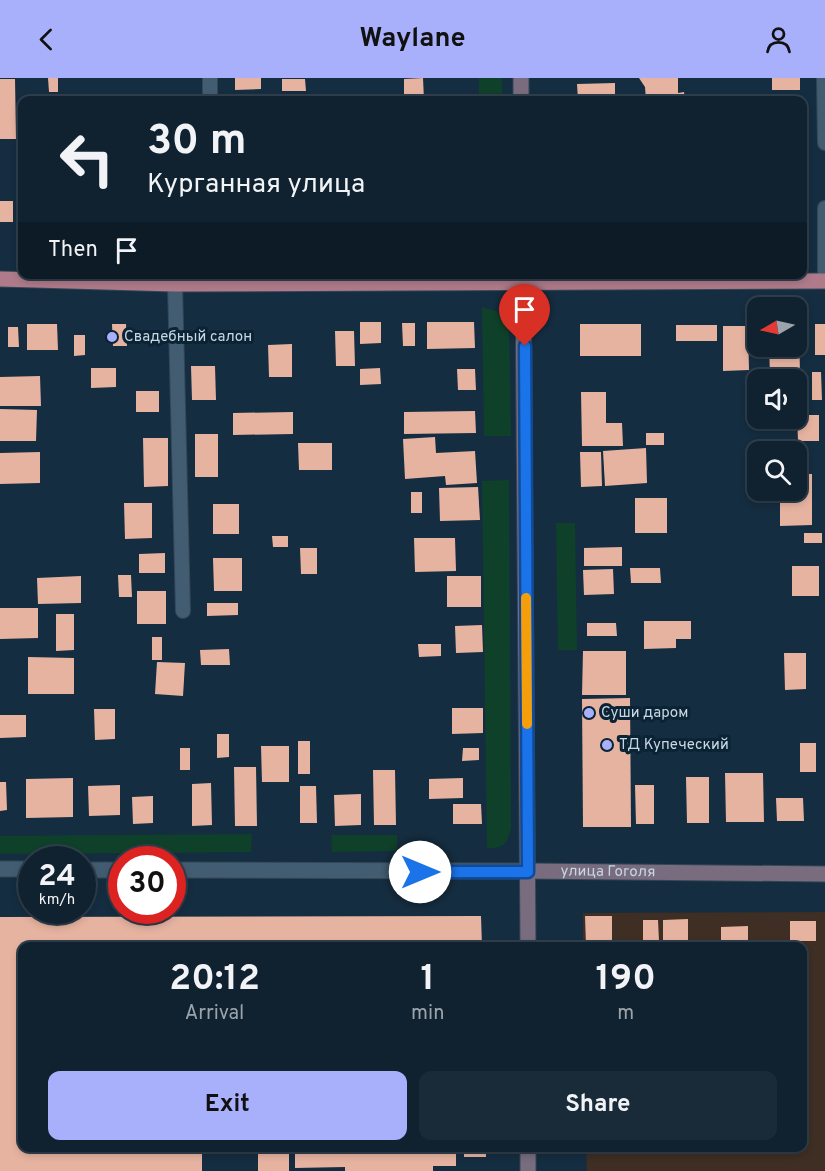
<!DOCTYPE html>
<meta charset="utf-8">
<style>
body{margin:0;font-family:Overpass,sans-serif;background:#192a38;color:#f1f3f6;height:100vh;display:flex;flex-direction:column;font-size:22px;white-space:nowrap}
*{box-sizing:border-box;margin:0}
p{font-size:20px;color:#9ca4ab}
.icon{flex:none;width:33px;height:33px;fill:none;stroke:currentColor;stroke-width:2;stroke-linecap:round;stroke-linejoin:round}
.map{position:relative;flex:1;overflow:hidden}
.panel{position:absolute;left:18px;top:864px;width:789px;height:210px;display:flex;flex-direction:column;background:#102230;border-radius:12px;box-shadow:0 3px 9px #0003,0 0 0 2px #303f4c}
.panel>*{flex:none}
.hud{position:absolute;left:18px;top:18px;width:789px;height:183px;border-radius:12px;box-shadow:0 3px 9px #0003,0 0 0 2px #303f4c;background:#102230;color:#f1f3f6;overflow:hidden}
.needle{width:39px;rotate:261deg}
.buttons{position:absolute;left:747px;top:219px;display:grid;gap:12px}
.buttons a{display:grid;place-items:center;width:60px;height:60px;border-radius:12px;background:#102230;box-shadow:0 3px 9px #0003,0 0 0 2px #303f4c;font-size:30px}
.speed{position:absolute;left:18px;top:768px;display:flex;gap:12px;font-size:30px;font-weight:700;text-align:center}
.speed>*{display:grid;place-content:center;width:78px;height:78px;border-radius:50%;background:#102230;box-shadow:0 3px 9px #0003,0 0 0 2px #303f4c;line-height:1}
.speed small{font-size:15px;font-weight:400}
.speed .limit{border:9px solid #d22;background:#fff;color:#111}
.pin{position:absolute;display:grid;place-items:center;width:51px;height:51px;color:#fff;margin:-62px -26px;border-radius:50% 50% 50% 0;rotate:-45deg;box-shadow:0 0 6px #0007}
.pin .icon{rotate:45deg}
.me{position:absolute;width:66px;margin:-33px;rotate:90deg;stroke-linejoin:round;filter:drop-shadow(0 0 4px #0008)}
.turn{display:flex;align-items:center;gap:21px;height:126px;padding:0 30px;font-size:27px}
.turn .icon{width:78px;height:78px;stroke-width:2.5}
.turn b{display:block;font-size:42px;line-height:51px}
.then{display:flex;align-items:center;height:57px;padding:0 30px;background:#0003;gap:12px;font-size:22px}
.eta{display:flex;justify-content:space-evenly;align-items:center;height:102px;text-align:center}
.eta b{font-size:36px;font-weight:700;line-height:42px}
.cta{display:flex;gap:12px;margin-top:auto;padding:12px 30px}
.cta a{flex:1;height:69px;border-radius:12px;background:#a8b0fc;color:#111;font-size:24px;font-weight:700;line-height:69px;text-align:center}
.cta a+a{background:#192a38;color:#f1f3f6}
header{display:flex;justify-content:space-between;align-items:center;height:78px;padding:0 30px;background:#a8b0fc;color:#111;font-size:27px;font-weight:700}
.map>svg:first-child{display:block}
.commercial{fill:#3e2e23}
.green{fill:#0f4029}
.building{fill:#e7b3a1}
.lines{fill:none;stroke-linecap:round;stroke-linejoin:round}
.lane-casing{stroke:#344757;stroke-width:16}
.street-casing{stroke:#344757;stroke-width:17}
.secondary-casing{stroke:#344757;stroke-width:17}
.primary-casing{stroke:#344757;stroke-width:17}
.lane{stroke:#425c71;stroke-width:14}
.street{stroke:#425c71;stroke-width:15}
.secondary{stroke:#786c7e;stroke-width:15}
.primary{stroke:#af7b8b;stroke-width:15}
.route-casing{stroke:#114b97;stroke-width:15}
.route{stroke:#1a73e8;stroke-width:10}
.slow{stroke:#f59e0b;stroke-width:10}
.poi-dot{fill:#a8b0fc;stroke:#0a2335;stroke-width:2}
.labels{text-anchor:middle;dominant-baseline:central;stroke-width:6;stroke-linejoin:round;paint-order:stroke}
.poi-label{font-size:15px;fill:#c8d7e3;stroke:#0a2335;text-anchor:start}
.street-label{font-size:15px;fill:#c8d7e3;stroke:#0a2335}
</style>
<header><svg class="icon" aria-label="back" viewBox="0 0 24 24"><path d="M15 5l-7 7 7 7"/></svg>Waylane<svg class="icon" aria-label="person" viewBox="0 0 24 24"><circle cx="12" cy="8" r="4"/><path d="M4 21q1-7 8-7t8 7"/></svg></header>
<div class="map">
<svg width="825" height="1093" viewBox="0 0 825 1093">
<rect width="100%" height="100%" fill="#152d40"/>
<path class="commercial" d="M825 834V1093H587L586 1070H802V868H583V835Z"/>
<g class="green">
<rect x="479" y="0" width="23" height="22"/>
<path d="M482 229 496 233 509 246 511 358H484Z"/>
<path d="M509 402 511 750C507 766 504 771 487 770L482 403Z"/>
<path d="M556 445H575L577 572H558Z"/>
<path d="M252 756 251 774 0 776V758Z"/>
<path d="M331 757H397V773L332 774Z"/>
</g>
<g class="building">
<path d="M48 0H58V14H49Z"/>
<path d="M235 0H261V11L235 12Z"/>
<path d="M423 0 424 22H404V1Z"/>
<path d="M639 0H678V15L684 14 685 22H646L645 9Z"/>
<rect x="772" y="0" width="28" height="12"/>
<path d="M0 1H15L16 61H0Z"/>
<path d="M282 1H305L306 13H282Z"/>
<path d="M615 5V22H578L577 6Z"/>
<rect x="0" y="123" width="13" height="21"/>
<path d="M360 244H381V265L360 266Z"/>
<path d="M427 244H474L475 270 427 271Z"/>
<path d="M402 245H415V268H403Z"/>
<path d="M27 246H57L58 272H27Z"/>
<path d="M112 246H126L127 268H113Z"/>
<rect x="580" y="246" width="61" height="32"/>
<rect x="815" y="246" width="10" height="31"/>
<rect x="676" y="247" width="41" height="16"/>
<path d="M796 247H799L800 297H770L769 268H796Z"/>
<path d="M723 248H748L749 292 723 293Z"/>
<path d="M8 249H18L19 269H8Z"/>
<path d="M335 253H354L355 288H336Z"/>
<path d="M74 257H85V277L74 278Z"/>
<path d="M292 266V299H269L268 267Z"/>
<path d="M191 288H215L216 322H192Z"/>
<path d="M91 290H116V309L91 310Z"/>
<path d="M380 290 381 306 360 307V291Z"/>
<path d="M457 291H475L476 312H458Z"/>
<path d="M812 294H821L822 322H812Z"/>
<path d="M40 298 41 328H0V299Z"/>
<rect x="136" y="313" width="23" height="21"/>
<path d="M581 314H606V345H622L623 368H582Z"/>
<path d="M0 331 37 332 36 363H0Z"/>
<path d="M475 333 476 355 404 356V334Z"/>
<path d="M293 334V356L233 357V335Z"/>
<path d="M797 337H819V363H798Z"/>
<rect x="646" y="355" width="18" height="12"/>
<rect x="195" y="356" width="23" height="43"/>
<path d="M435 359 436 375 475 373 477 405 446 407 445 398 405 401 403 361Z"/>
<path d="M143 360H168V408L144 409Z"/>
<path d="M298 365H332V392H299Z"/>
<path d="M646 370 647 405 605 408 603 373Z"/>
<path d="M40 374V405L0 406V375Z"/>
<path d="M580 374H601L602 408 581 409Z"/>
<path d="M796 396H812V447L780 448V412H796Z"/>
<path d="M478 409 480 442 440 443 439 410Z"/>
<rect x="411" y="414" width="11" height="21"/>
<rect x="635" y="420" width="32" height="35"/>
<path d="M124 425H152V460L125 461Z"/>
<rect x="213" y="426" width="26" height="30"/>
<rect x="804" y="455" width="18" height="10"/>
<path d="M272 458H288V469H273Z"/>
<path d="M414 460H455L456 493 415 494Z"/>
<path d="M622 469V488H584V470Z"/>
<path d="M300 470H317V496H301Z"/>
<path d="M165 475V495H139V476Z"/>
<path d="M213 480H242V513H214Z"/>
<rect x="792" y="488" width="27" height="30"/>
<path d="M630 490H660L661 505H631Z"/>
<path d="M613 491 614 516 584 517 583 492Z"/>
<path d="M118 497H131L132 519H119Z"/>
<path d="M81 498V525L38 526 37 500Z"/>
<rect x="447" y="498" width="34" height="31"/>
<rect x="137" y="513" width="29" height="33"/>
<path d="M207 525H238V537L207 538Z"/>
<path d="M0 530H38V560L0 561Z"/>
<path d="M56 536H74V572L56 573Z"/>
<path d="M644 543H691V561H676V570L644 571Z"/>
<path d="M587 545H616L617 558H587Z"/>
<path d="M482 547 483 574 456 575 455 548Z"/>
<rect x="152" y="559" width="10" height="23"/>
<path d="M418 566H441V578L419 579Z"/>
<path d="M229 571 230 587H201L200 572Z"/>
<path d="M583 573H626V617H582Z"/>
<path d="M784 575H806V611L785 612Z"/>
<path d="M28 579 74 580V616H28Z"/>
<path d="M157 584 185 585 183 618 155 616Z"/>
<path d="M630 620 631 749H583L582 621Z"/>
<path d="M452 630H483V655L452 656Z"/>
<path d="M94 631H115V661L95 662Z"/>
<path d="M0 637H26V659L0 660Z"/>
<path d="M217 656H229V679L217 680Z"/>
<rect x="298" y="663" width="12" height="33"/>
<rect x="800" y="665" width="16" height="29"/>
<path d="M261 668H289V704H262Z"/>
<rect x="180" y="670" width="10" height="22"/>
<path d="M463 670H479V682L462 683Z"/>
<path d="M234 689H256L257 748H235Z"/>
<path d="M373 692H395L396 747H374Z"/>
<path d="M725 695H763L764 744H726Z"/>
<path d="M686 699H709V745H687Z"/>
<path d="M73 700V739L26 740V701Z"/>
<path d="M463 700V720L429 721V701Z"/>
<path d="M0 704H6L7 732 0 733Z"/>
<path d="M211 705 212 747 192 748V706Z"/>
<path d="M120 707V737L89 738 88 708Z"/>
<path d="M635 707H654V746H636Z"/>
<path d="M300 708H316L317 745H300Z"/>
<path d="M361 716V747L335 748 334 717Z"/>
<path d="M153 718V745L133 746 132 719Z"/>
<path d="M776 720H803L804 743H777Z"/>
<path d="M453 726H481L482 746H453Z"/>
<path d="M481 838 482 868H22V1070H202V1093H0V839Z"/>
<path d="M585 838H612V868H586Z"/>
<path d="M688 841V868H663V842Z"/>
<path d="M643 842H658L659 863H643Z"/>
<rect x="790" y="843" width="26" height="20"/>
<path d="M748 848V868H721V849Z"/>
<rect x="258" y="1070" width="31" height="23"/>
<path d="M295 1070H456V1088H433V1093H345V1089L295 1090Z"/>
<rect x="464" y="1070" width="22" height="9"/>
</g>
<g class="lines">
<defs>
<g id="lane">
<path d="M824 0 825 65"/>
<path d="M210 22V0"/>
<path d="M825 203V130"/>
<path d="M175 206 183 533"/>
</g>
<g id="street">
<path d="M0 791H32"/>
<path d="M82 792H122"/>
<path d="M172 792 528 793"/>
</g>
<g id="secondary">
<path d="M521 22V0"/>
<path d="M523 196 528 868"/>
<path id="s1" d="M528 793 825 796"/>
<path d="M528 1093V1070"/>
</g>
<path id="primary" d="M0 201 175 206 825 203"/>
</defs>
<use href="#lane" class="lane-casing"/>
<use href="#street" class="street-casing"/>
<use href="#secondary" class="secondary-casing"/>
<use href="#primary" class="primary-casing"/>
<use href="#lane" class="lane"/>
<use href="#street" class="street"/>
<use href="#secondary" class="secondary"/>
<use href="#primary" class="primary"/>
</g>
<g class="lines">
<defs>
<path id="route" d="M420 794H528L525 268"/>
</defs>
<use href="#route" class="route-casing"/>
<use href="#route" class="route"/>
<path class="slow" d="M526 520 527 646"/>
</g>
<g class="poi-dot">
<circle cx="112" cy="259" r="6"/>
<circle cx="589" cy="635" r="6"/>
<circle cx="607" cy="667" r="6"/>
</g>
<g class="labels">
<g class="poi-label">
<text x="124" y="259">Свадебный салон</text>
<text x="601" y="635">Суши даром</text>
<text x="619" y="667">ТД Купеческий</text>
</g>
<g class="street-label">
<text stroke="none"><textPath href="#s1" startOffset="80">улица Гоголя</textPath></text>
</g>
</g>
</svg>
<div class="buttons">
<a><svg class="needle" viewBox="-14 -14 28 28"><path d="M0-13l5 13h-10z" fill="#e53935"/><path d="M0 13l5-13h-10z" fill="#9ca4ab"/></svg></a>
<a><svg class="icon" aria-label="sound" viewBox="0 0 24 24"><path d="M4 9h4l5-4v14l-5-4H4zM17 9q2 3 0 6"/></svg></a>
<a><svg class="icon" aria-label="search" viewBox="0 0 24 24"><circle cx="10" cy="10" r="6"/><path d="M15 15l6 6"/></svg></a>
</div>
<div class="speed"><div>24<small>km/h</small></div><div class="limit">30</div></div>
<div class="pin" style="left:525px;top:268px;background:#d93025"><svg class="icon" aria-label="arrive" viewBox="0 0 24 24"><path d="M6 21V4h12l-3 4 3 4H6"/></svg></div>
<svg class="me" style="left:420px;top:794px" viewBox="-20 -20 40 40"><circle r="19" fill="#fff"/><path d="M0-13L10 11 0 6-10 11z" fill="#1a73e8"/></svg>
<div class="hud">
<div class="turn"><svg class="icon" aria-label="left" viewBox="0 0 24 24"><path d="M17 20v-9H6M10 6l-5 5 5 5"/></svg><div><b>30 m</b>Курганная улица</div></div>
<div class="then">Then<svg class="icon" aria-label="arrive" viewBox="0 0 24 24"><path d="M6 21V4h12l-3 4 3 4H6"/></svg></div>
</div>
<section class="panel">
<div class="eta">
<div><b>20:12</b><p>Arrival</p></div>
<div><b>1</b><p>min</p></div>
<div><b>190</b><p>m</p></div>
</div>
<div class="cta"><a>Exit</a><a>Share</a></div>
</section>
</div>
